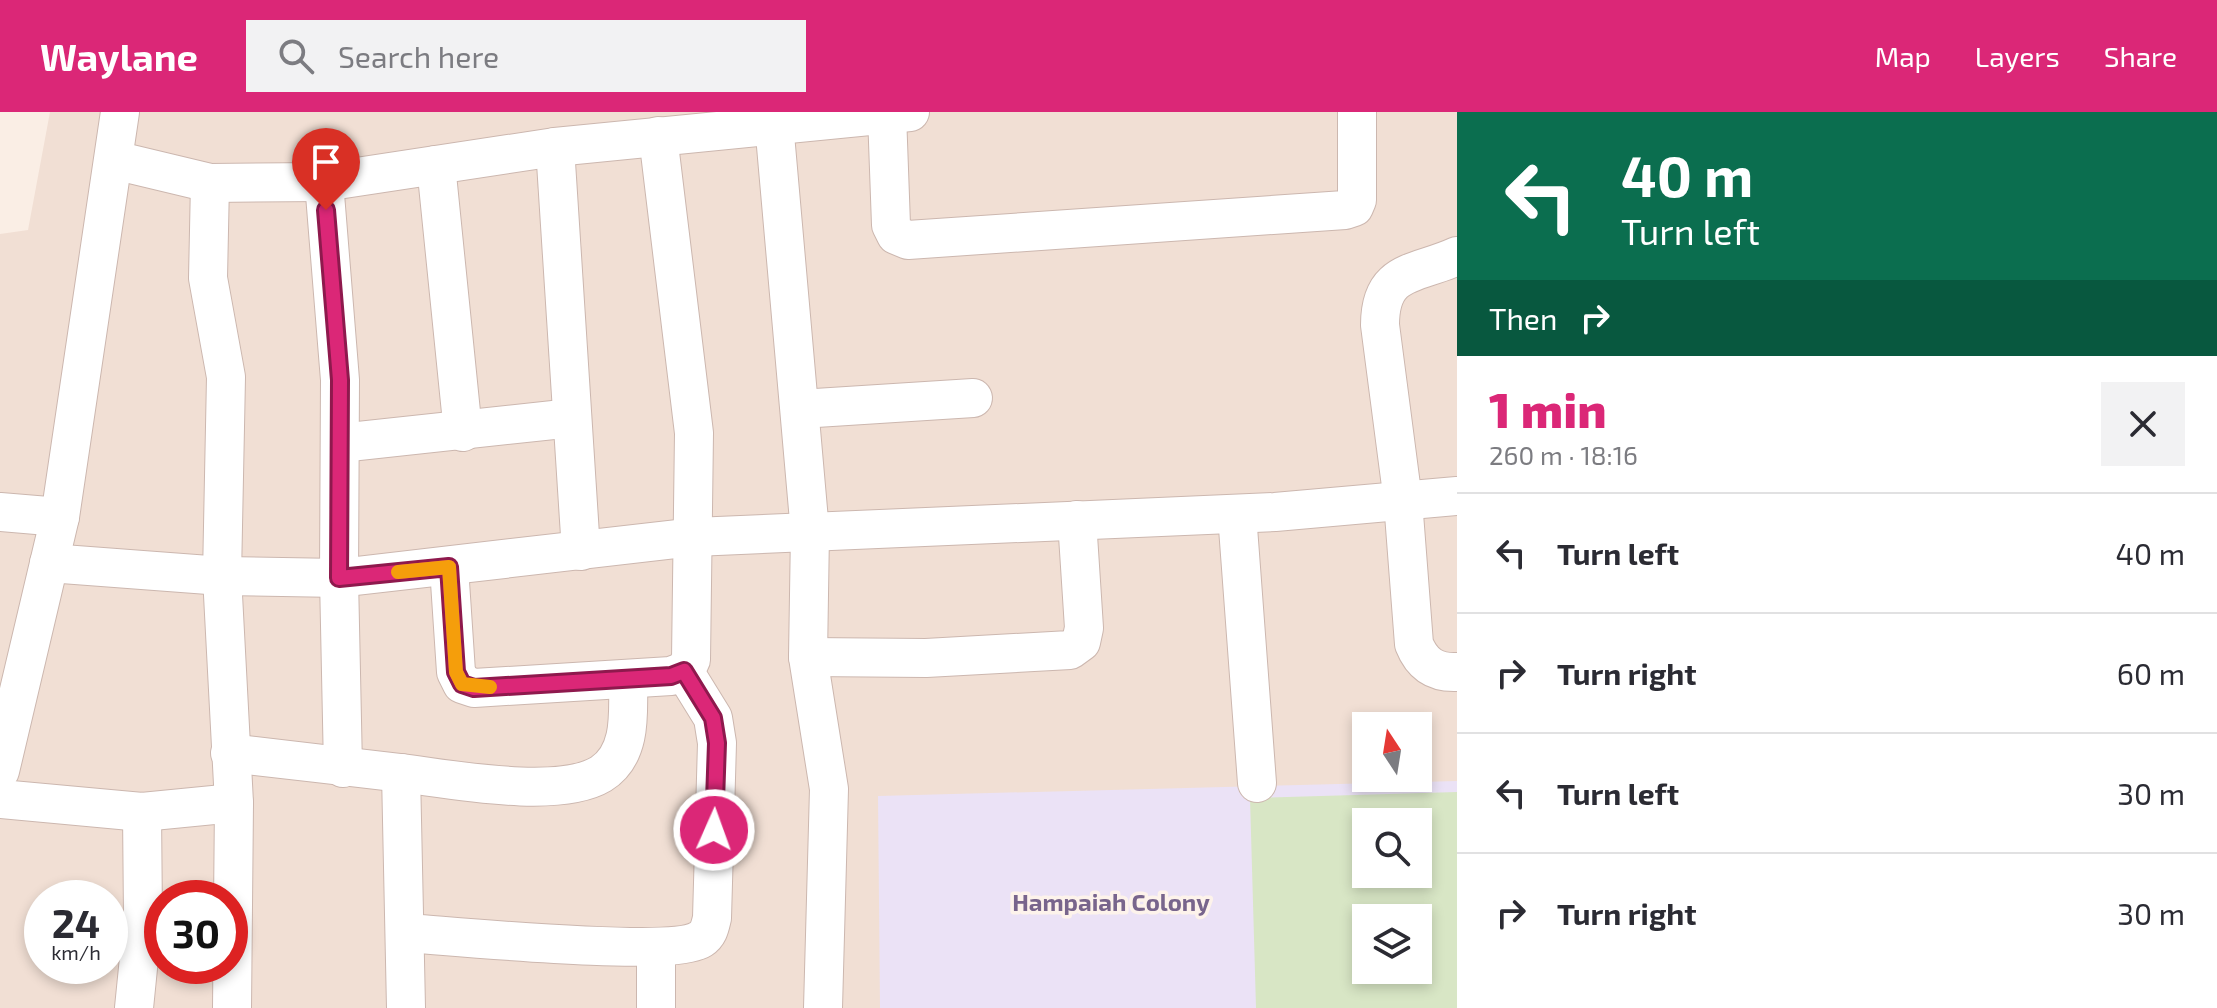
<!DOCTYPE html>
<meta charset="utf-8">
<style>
body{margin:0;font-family:"Exo 2",sans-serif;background:#f2f2f3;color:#2b2b33;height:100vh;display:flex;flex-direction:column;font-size:30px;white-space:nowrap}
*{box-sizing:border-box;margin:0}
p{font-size:26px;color:#7c7c81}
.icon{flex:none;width:44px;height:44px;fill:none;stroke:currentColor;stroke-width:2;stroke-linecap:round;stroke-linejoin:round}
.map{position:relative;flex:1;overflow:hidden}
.details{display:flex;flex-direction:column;background:#fff;width:760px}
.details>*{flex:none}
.hud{background:#0b6e4f;color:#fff;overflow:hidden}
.needle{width:52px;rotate:348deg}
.buttons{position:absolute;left:1352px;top:600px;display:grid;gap:16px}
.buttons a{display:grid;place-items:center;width:80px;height:80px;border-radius:0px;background:#fff;box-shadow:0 4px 12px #0003;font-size:40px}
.speed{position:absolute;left:24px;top:768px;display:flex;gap:16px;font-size:40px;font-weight:700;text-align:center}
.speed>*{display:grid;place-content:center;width:104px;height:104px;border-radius:50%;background:#fff;box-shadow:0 4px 12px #0003;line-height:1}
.speed small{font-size:20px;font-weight:400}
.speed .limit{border:12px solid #d22;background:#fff;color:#111}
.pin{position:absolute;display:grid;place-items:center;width:68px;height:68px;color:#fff;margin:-82px -34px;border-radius:50% 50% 50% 0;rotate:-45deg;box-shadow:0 0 8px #0007}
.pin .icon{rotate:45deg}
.me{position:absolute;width:88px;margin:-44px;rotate:2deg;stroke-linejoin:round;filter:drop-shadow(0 0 6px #0008)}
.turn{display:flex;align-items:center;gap:28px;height:168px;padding:0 32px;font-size:36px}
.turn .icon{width:104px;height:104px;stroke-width:2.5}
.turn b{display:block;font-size:56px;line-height:68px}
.then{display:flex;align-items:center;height:76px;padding:0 32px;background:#0003;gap:16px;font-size:30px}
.round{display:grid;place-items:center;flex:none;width:84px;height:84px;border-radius:0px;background:#f2f2f3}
.headline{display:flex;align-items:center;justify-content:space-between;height:136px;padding:0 32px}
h1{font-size:48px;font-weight:800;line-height:60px;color:#db2777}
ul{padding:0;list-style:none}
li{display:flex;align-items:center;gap:24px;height:120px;padding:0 32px;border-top:2px solid #e1e1e2}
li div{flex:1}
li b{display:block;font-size:30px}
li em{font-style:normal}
header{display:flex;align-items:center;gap:48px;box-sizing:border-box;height:112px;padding:0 40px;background:#db2777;color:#fff}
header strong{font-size:38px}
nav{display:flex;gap:44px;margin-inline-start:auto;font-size:28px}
.search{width:560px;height:72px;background:#f2f2f3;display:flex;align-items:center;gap:20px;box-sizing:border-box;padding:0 28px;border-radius:0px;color:#7c7c81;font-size:30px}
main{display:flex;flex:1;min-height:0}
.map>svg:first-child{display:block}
.residential{fill:#f1dfd4;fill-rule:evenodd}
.education{fill:#ebe2f6;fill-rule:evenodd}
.green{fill:#d8e6c5;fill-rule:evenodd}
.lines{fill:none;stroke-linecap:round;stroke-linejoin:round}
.minor-casing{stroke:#ccb7af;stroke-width:40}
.minor{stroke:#fff;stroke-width:38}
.route-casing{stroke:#8e194d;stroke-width:20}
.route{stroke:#db2777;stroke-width:14}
.slow{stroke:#f59e0b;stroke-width:14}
.labels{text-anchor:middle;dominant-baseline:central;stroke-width:7;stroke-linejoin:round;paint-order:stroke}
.neighbourhood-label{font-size:24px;font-weight:bold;fill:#78658c;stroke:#fdf3eb}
</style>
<header>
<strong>Waylane</strong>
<div class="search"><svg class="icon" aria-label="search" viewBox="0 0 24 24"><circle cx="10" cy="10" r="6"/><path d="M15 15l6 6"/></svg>Search here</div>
<nav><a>Map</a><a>Layers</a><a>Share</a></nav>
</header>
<main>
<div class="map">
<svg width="1457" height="896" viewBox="0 0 1457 896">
<rect width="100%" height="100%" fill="#faeee5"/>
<path class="residential" d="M50 0H1457V896H0V122L28 118ZM1366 614H1418V666H1366ZM1366 710H1418V762H1366ZM42 786H110V854H42ZM162 786H230V854H162ZM1366 806H1418V858H1366Z"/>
<path class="education" d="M1457 669V896H880L878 684ZM1366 710H1418V762H1366ZM1366 806H1418V858H1366Z"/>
<path class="green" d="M1457 680V896H1256L1250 686ZM1366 710H1418V762H1366ZM1366 806H1418V858H1366Z"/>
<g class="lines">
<defs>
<g id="minor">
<path d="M773 0 810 420 808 545 829 677 823 896"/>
<path d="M887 2 891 113 896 123 908 128 1345 98 1354 95 1357 88V0"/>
<path d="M555 35 581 439"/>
<path d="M114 48 210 71 324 70 555 35 910 0"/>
<path d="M436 53 463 320"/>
<path d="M324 70 340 268 339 466 343 656"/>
<path d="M210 71 208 166 226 265 222 464 234 691 232 896"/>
<path d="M1457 144C1416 163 1380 156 1380 213L1403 389 1414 532C1422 552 1435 561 1457 560"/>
<path d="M800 297 973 286"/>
<path d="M340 331 572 306"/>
<path d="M0 400 60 405"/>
<path d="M1237 402 1257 671"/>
<path d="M49 451 222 464 339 466 694 425 1275 400 1457 384"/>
<path d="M449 455 456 560 462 572 474 576 671 564 684 559 691 548 694 321 658 24"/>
<path d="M808 545 926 546 1070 538 1081 530 1084 516 1077 408"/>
<path d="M230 641C287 648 344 654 401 661 450 667 558 688 601 662 633 642 628 599 628 567"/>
<path d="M0 659 60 405 120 0"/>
<path d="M401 661 406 896"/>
<path d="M0 687 142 700 234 691"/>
<path d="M406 821C453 824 672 846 701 827 709 822 710 814 712 806L717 631 713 606 684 559"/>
<path d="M134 896 143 806 142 700"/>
<path d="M656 896V836"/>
</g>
</defs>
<use href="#minor" class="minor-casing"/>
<use href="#minor" class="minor"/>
</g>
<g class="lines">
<defs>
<path id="route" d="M326 98 340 268 339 466 449 455 456 560 462 572 474 576 671 564 684 559 713 606 717 631 714 718"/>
</defs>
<use href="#route" class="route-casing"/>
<use href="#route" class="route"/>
<path class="slow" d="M398 460 449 455 456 560 462 572 490 575"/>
</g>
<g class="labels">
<g class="neighbourhood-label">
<text x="1111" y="789">Hampaiah Colony</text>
</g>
</g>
</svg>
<div class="buttons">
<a><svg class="needle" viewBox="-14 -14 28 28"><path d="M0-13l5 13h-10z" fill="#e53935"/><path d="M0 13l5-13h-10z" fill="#7c7c81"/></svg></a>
<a><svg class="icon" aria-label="search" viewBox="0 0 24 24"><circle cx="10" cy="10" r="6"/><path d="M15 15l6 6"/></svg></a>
<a><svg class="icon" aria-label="layers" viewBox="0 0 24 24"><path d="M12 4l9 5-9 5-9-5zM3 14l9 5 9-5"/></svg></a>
</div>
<div class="speed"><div>24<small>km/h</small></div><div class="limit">30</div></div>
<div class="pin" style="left:326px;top:98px;background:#d93025"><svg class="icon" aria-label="arrive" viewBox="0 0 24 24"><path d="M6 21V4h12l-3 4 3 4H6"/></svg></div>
<svg class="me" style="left:714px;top:718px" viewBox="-20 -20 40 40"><circle r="17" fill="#db2777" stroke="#fff" stroke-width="3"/><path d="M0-11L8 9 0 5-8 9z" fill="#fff"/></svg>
</div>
<section class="details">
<div class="hud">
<div class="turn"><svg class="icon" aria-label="left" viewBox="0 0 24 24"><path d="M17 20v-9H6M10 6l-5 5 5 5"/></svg><div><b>40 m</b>Turn left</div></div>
<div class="then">Then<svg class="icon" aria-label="right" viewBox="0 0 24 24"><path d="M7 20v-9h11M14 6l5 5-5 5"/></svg></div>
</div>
<div class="headline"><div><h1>1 min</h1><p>260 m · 18:16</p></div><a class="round"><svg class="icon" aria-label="close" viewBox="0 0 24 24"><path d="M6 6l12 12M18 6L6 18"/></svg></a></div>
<ul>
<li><svg class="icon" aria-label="left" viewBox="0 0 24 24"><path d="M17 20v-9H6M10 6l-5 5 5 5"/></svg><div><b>Turn left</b></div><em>40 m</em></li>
<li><svg class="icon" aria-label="right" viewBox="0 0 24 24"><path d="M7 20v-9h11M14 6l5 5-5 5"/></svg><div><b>Turn right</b></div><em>60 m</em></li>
<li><svg class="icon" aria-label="left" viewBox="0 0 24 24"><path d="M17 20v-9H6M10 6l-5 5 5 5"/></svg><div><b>Turn left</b></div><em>30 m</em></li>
<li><svg class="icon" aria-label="right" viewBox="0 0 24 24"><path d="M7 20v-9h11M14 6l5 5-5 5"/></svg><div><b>Turn right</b></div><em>30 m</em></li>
</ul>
</section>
</main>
